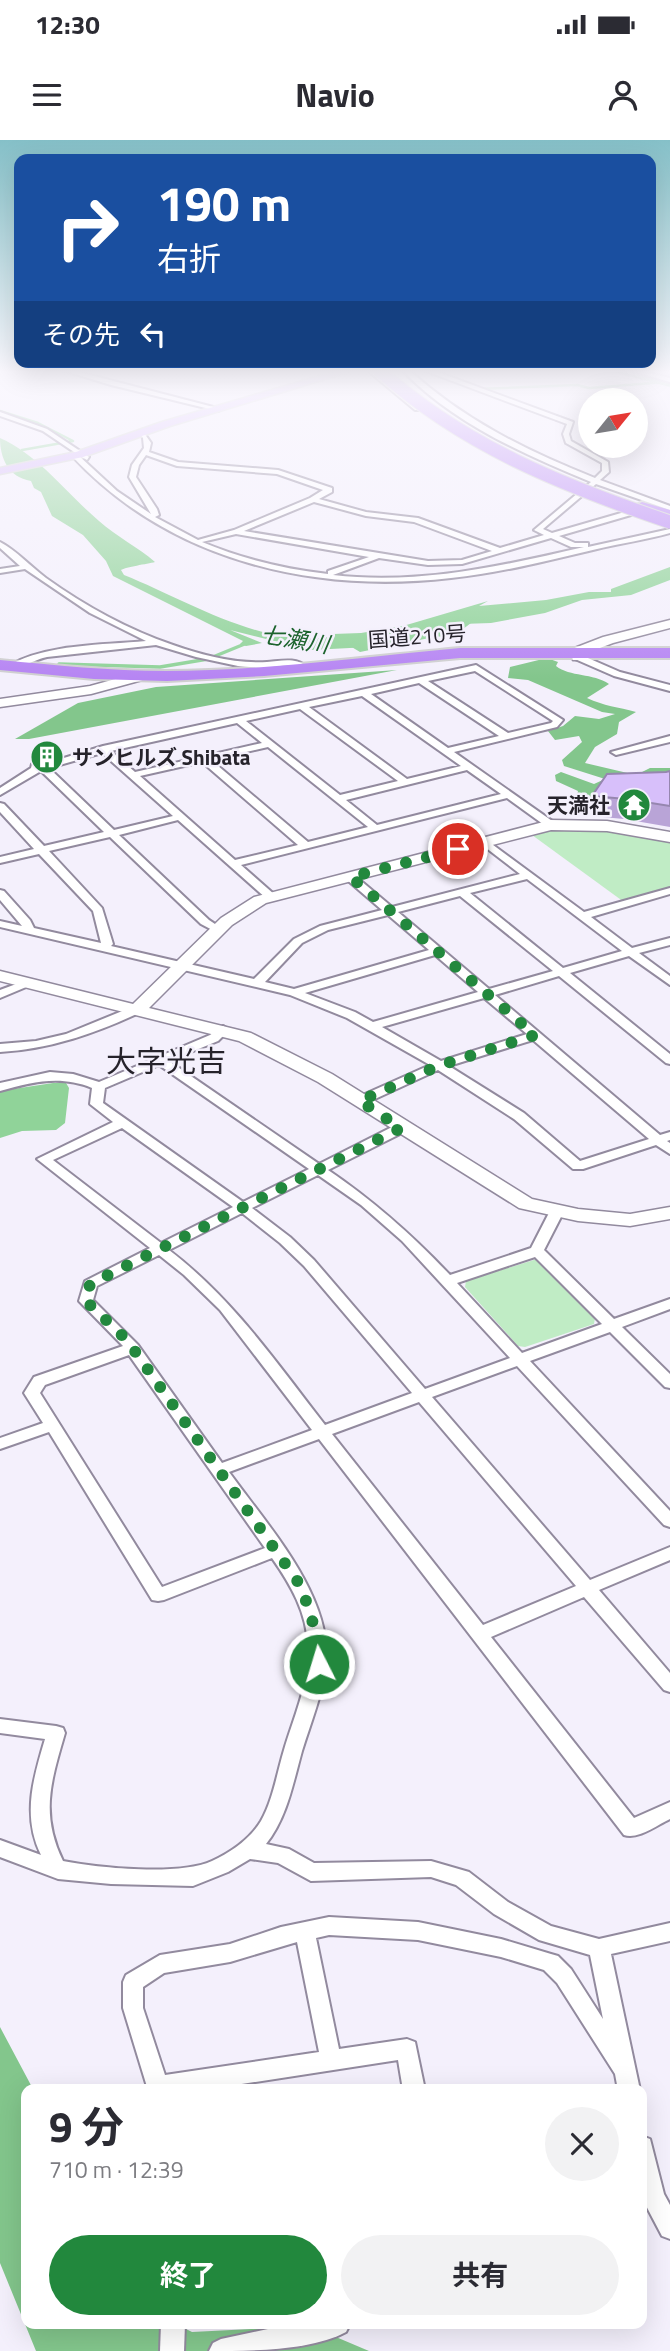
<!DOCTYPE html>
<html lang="ja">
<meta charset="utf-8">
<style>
body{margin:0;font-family:"Titillium Web","Noto Sans JP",sans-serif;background:#f2f2f3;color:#2b2b33;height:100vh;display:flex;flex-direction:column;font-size:26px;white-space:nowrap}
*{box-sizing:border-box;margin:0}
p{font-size:23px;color:#7c7c81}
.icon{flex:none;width:38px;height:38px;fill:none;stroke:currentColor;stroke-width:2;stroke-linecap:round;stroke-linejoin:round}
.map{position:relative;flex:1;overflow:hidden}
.sheet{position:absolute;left:21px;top:1944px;width:626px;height:245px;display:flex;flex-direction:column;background:#fff;border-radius:14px;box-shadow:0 7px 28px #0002}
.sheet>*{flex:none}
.guide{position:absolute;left:14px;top:14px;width:642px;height:214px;border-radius:14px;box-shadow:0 7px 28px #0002;background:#1a4fa0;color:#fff;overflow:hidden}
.needle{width:46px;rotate:60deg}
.controls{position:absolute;left:578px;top:248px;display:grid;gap:14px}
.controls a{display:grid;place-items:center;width:70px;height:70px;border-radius:50%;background:#fff;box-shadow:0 7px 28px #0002;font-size:35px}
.pin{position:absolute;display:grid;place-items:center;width:60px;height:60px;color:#fff;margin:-30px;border:4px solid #fff;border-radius:50%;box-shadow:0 2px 7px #0007}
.me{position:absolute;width:77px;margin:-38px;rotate:355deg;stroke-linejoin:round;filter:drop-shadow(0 0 5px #0008)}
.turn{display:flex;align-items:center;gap:24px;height:147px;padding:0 28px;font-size:32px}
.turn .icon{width:91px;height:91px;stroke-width:2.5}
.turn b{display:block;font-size:49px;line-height:60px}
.then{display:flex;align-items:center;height:66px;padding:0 28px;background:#0003;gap:14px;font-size:26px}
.round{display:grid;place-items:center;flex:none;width:74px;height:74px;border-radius:37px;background:#f2f2f3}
.head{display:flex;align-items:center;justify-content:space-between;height:119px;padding:0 28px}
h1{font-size:42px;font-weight:700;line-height:52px}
.cta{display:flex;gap:14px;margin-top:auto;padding:14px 28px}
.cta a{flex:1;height:80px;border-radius:42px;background:#22883d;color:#fff;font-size:28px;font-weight:700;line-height:80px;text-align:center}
.cta a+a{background:#f2f2f3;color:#2b2b33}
.status{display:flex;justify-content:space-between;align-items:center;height:49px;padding:0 35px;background:#fff;direction:ltr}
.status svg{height:19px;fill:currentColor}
header{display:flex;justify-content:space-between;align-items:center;height:91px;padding:0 28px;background:#fff;font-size:32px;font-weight:700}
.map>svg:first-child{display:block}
.green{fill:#c0ecc5}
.forest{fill:#83c68c}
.water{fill:#90d399}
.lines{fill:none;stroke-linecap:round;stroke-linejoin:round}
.stream-far1{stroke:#90d399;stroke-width:2.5}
.stream{stroke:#90d399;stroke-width:3.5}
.river{fill:#90d399;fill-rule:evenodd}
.street-casing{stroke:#928a9e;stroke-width:4}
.secondary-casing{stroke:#928a9e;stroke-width:3}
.primary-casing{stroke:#cfcfd0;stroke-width:3}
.highway-casing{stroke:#cfcfd0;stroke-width:4}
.street{fill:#fff;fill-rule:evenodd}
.secondary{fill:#fff;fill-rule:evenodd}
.primary{fill:#d3b6f8;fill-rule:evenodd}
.highway{fill:#b685f3;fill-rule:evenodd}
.highway-bridge-casing{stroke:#cfcfd0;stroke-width:15;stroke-linecap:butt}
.highway-bridge{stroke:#b685f3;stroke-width:13}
.wall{fill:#b9a4d7}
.building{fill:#d7bffa;stroke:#9686af;stroke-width:2}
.route{stroke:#22883d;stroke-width:12;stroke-dasharray:0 21.6}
.labels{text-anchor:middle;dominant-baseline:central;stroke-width:5;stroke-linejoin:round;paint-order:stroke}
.far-street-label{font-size:21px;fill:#26232b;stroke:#f4f0fc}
.far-poi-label{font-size:21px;font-weight:bold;fill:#26232b;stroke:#f4f0fc;text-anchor:start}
.far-water-label{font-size:23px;font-style:italic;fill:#1c632d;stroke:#f4f0fc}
.quarter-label{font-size:30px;fill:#26232b;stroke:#f4f0fc}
</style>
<div class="status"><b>12:30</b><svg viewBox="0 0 49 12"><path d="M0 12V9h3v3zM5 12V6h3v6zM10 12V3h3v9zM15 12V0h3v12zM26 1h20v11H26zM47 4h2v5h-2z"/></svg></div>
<header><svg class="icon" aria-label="menu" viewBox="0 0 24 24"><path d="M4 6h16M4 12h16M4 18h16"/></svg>Navio<svg class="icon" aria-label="person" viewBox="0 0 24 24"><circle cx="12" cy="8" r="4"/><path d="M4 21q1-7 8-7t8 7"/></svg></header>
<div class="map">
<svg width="670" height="2211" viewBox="0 0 670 2211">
<rect width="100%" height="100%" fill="#f4f0fc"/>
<g class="green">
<path d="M593 689 670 700V749L624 762 532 695 554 690Z"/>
<path d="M537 1119 595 1178 594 1184 525 1207 518 1206 465 1147 466 1141Z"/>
</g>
<g class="forest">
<path d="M547 518 558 522 556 526C570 537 593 533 609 544L587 558C604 566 618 567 636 572L619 582 617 594 595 607 585 623 636 635 650 628H670V650L597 662 577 655 578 651 556 641 555 635 561 632 594 644 605 639 564 626 562 620 582 602 579 596 555 600 548 591 563 586 575 576 599 579 615 574 602 572 528 540 508 538 510 527Z"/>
<path d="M397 530 29 599H15L78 563 156 547Z"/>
<path d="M0 1887 33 1949 26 1950V2184H176L192 2192 310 2186 369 2211H36L0 2123Z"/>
</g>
<g class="water">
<path d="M0 298C40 316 66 353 99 381 117 397 138 407 155 422 147 424 126 427 121 430L124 435C187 460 264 510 335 496L333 494 361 493 403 486 488 461 479 466 546 460 589 452H611V449L670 427V440L631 455 582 460 545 473 491 483 462 484 454 488 453 496C431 499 411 490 389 495L411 503 408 505 311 510 230 490 262 503 246 506 240 504 243 501 113 436 106 421 83 395 52 376 41 352 34 348 31 341C8 337 0 318 0 298Z"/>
<path d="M53 943H66L69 948 65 983 56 990 22 991 0 998V951Z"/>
</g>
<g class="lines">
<g class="stream-far1">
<path d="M479 249 577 245 589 248 665 242"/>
<path d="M0 271 38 283 73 301 22 310"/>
</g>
<path class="stream" d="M59 524 160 527 208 519 247 503"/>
<g class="river">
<path d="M614 230H637L670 239V247L616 233Z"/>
<path d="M462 477 471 483 459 492 360 512 350 506 353 502 447 483Z"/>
</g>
<defs>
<g id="street">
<path d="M62 230H71L221 269 218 271 111 245Z"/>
<path d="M367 230H374L419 268V270H415Z"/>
<path d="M402 230H409C463 279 526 311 595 338L602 331V323L566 303 563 294 567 284 423 230H432L573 282 569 294 571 301 608 322 609 332 600 340 670 366V370L596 344 543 389 552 393 628 371H631V375L559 396 575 403H588V407L670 389V393C646 400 621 403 597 409 549 420 501 433 451 438 313 454 170 421 72 316L77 314 43 291 0 276V272L47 289 89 317 87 320 78 315 117 351 151 374 129 337 132 325 144 308 143 298 139 292 142 290 151 303 149 312 178 322 278 330 332 348V352L319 359 366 372 418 378 500 408 544 395 534 390 591 342C523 314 453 283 402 230ZM146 315 177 326 277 334 323 350 310 358 234 390 198 400 155 377 159 375 157 369 136 337 139 325ZM314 362 366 376 414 382 492 411 462 420 428 421 244 391ZM236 394 369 417 328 431V434C284 429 243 419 202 402ZM551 398 571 407H584C502 426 418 445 333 435L379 418 428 425 462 424Z"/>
<path d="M629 230H639L670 238V242Z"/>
<path d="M0 402C16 410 31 427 46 438 85 466 127 489 173 505 201 515 236 524 267 522 281 521 296 517 307 527L303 530 289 525 262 528 238 526 196 517 156 505 47 517C37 519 17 529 10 529V525C47 504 103 505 146 501L90 473 25 429 0 433V429L20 426 0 408Z"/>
<path d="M575 515H581L620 532 670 545V551L614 536 575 519Z"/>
<path d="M476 525 563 580 557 587 454 612 555 683V687H547L507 658 241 725 275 755 276 757 271 760 267 759 178 680 119 695 209 780 224 790 218 793 201 784 110 697 49 711 102 768 113 804 111 806 254 839 294 799 320 786 382 770 346 739V735H354L392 767 520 734 481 704V700L485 699 584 772 670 748V754L591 777 632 808 670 798V805L639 813 670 836V845L629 816 570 833 670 914V924L666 923 559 836 495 855 660 995 670 992V1000L667 1001 670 1003V1014L656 1005 583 1029H573L514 979 438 930 364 964H356L354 961 356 958 430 925 347 878 290 855 0 787V781L22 786 0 760V750L4 751 30 780 34 788 101 803 93 771 39 714 0 723V717L34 709 0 672V663L4 664 44 706 104 692 41 631 0 655V648L31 628 32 624 41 625 103 606ZM475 531 553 581 551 583 508 593 428 541ZM419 543 499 596 448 608 371 554ZM362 556 461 626 407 639 309 567ZM300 569 398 641 340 655 246 581ZM237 583 262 603 135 632 111 611ZM268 607 368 687 308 702 211 620ZM102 613 173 676 114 690 49 628ZM202 622 298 705 235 720 140 636ZM467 630 501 654 377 685 346 660ZM527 739 622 811 563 828 470 753ZM460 756 553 831 489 849 398 772ZM388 775 429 810 294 849 265 842 302 803 328 790ZM435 815 478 852 373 882 355 872 305 853ZM484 858 527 894 441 921 382 887ZM533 900 649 999 580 1021 524 973 449 926Z"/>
<path d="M670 596V602L616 615 611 612Z"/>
<path d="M27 840 33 843 31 845 0 858V850Z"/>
<path d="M137 865 143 869 141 872C96 893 51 909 0 912V904L36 901 66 894Z"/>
<path d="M223 886 229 890 218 901 169 921 319 1024 396 985H406L407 988 406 991 328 1030C375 1062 411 1094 450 1135L531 1108 550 1071 557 1067 564 1071 544 1110 614 1179 670 1159V1169L622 1187 670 1234V1248L665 1247 610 1192 530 1221 670 1371V1387L664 1385 517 1226 432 1257 590 1440 670 1407V1420L599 1450 670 1533V1552L664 1550 584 1457 491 1497 634 1678 670 1662V1679C657 1685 638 1700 624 1695L319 1299 229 1332C267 1385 332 1455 326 1523 323 1553 311 1582 302 1611 293 1643 287 1678 266 1704L289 1709 314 1723 431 1721 469 1732 508 1762 551 1786 599 1799 670 1783V1801L611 1814 640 1950H618L615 1934 557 1843 544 1830 501 1817 418 1800 329 1795 316 1798 339 1909 407 1899 415 1902 425 1950H403L398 1920 203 1950H148L123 1868V1842L126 1835 160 1815 230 1804 281 1787 329 1777 418 1782 501 1799 551 1814 558 1816 571 1829 603 1879 590 1815 539 1800 494 1774 456 1745 431 1737 311 1741 278 1723 250 1719 228 1732 193 1746 111 1744 58 1739 0 1717V1700L41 1715C22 1676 33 1639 45 1599L0 1593V1579L56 1586 63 1588 65 1593C51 1641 40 1674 63 1721 99 1728 179 1736 212 1721 231 1712 250 1699 261 1681 273 1660 277 1633 284 1610 294 1576 310 1542 308 1506 307 1473 291 1445 272 1418L164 1460 158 1461 152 1460 49 1292 0 1309V1298L43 1283 24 1253 34 1237 123 1206 79 1161 85 1141 150 1108 37 1019 113 982 90 964 92 948C60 935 33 942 0 951V943L50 932 73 934 99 942 210 895ZM159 925 309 1029 243 1062 103 963 105 948ZM122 988 233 1067 161 1103 53 1020ZM318 1035 361 1065 402 1101 510 1218 425 1249 314 1120 290 1097 252 1068ZM242 1073 280 1103 304 1126 412 1253 325 1285C276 1222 233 1159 169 1110ZM159 1115 184 1135 220 1170 312 1290 222 1323 138 1205 93 1160 97 1146ZM535 1117 602 1184 522 1213 457 1143ZM129 1215 265 1408 162 1447 40 1253 45 1245ZM419 1262 576 1446 483 1485 332 1294ZM297 1802 319 1912 165 1935 143 1868V1847L164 1833 230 1822Z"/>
<path d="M642 1996 650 1999 664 2054 670 2065V2099L662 2096 642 2058Z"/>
<path d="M161 2184H185L184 2211H160Z"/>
<path d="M291 2184H350L346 2192C311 2211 249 2211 209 2211L213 2203 221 2199Z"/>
</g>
<g id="secondary">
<path d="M670 480V488L613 503 584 514 583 520H573L572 517V509L603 497Z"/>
<path d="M141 532 148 536 146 539 91 554 0 567V559L90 546Z"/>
<path d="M551 680 607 681 670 692V702L607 691 551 690 266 763 232 785 149 868 251 893 332 934 532 1059 578 1069 630 1074 670 1067V1079L630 1086 578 1081 519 1068 318 942 239 901 0 841V831L133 864 221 778 254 757Z"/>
</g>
<path id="primary" d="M340 230H355L170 286 83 317 0 334V328L76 312 162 282Z"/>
<g id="highway">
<path d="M642 362 670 370V378L637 369 635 366Z"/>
<path d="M460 508H670V518H460L264 536 167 541 94 539 0 530V520C55 525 110 531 166 531 264 531 363 517 460 508Z"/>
</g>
</defs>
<use href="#street" class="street-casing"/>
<use href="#secondary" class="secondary-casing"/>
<use href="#primary" class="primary-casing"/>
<use href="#highway" class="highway-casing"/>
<use href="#street" class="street"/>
<use href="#secondary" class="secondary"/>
<use href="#primary" class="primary"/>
<use href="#highway" class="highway"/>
<defs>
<path id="highway-bridge" d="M379 230C463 306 564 346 670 382"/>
</defs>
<use href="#highway-bridge" class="highway-bridge-casing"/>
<use href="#highway-bridge" class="highway-bridge"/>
</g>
<path class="wall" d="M670 631V687L624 679 591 676 592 656Z"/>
<path class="building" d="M670 631V666L626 659 592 656 607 634 666 632Z"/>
<linearGradient id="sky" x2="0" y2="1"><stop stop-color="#85c0c8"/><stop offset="0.43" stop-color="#faf8fe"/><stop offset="1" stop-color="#faf8fe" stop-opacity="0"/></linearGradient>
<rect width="670" height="539" fill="url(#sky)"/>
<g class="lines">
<path class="route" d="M319 1524C317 1494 311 1470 298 1442L127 1200 86 1161 90 1144 401 988 360 961 438 926 535 895 351 737 458 709"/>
</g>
<defs>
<symbol id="building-disc" viewBox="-11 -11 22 22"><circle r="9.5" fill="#22883d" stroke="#f4f0fc"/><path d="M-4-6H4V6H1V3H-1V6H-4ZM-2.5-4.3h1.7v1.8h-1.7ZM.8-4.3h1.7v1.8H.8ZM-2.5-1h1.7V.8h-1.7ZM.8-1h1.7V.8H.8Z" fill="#fff"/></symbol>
<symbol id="temple-disc" viewBox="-11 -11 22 22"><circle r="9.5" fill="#22883d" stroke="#f4f0fc"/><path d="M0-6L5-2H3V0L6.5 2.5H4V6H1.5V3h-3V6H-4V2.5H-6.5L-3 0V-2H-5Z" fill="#fff"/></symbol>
</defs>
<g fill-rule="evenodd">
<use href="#building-disc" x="28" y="598" width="38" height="38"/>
<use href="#temple-disc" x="615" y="646" width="38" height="38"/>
</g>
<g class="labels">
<g class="far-street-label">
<text transform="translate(417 496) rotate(-4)">国道210号</text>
</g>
<g class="far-poi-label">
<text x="72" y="617">サンヒルズ Shibata</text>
<text x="610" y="665" text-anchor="end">天満社</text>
</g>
<g class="far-water-label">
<text transform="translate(295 499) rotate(9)">七瀬川</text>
</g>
<g class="quarter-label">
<text x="166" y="921">大字光吉</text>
</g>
</g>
</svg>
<div class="controls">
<a><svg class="needle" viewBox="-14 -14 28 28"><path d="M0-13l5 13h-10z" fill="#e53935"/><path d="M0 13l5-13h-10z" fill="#7c7c81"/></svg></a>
</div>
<div class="pin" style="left:458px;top:709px;background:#d93025"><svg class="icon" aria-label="arrive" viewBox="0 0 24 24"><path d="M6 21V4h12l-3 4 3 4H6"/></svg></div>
<svg class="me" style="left:319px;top:1524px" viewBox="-20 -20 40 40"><circle r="17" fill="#22883d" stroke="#fff" stroke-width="3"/><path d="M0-11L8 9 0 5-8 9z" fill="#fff"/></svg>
<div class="guide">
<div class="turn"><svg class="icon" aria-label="right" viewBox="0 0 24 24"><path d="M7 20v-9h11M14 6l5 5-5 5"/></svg><div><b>190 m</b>右折</div></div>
<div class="then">その先<svg class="icon" aria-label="left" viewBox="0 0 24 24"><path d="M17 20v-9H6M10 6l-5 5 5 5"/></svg></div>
</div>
<section class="sheet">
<div class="head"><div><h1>9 分</h1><p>710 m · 12:39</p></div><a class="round"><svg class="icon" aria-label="close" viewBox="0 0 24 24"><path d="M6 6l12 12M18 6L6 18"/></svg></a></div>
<div class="cta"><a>終了</a><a>共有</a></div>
</section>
</div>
